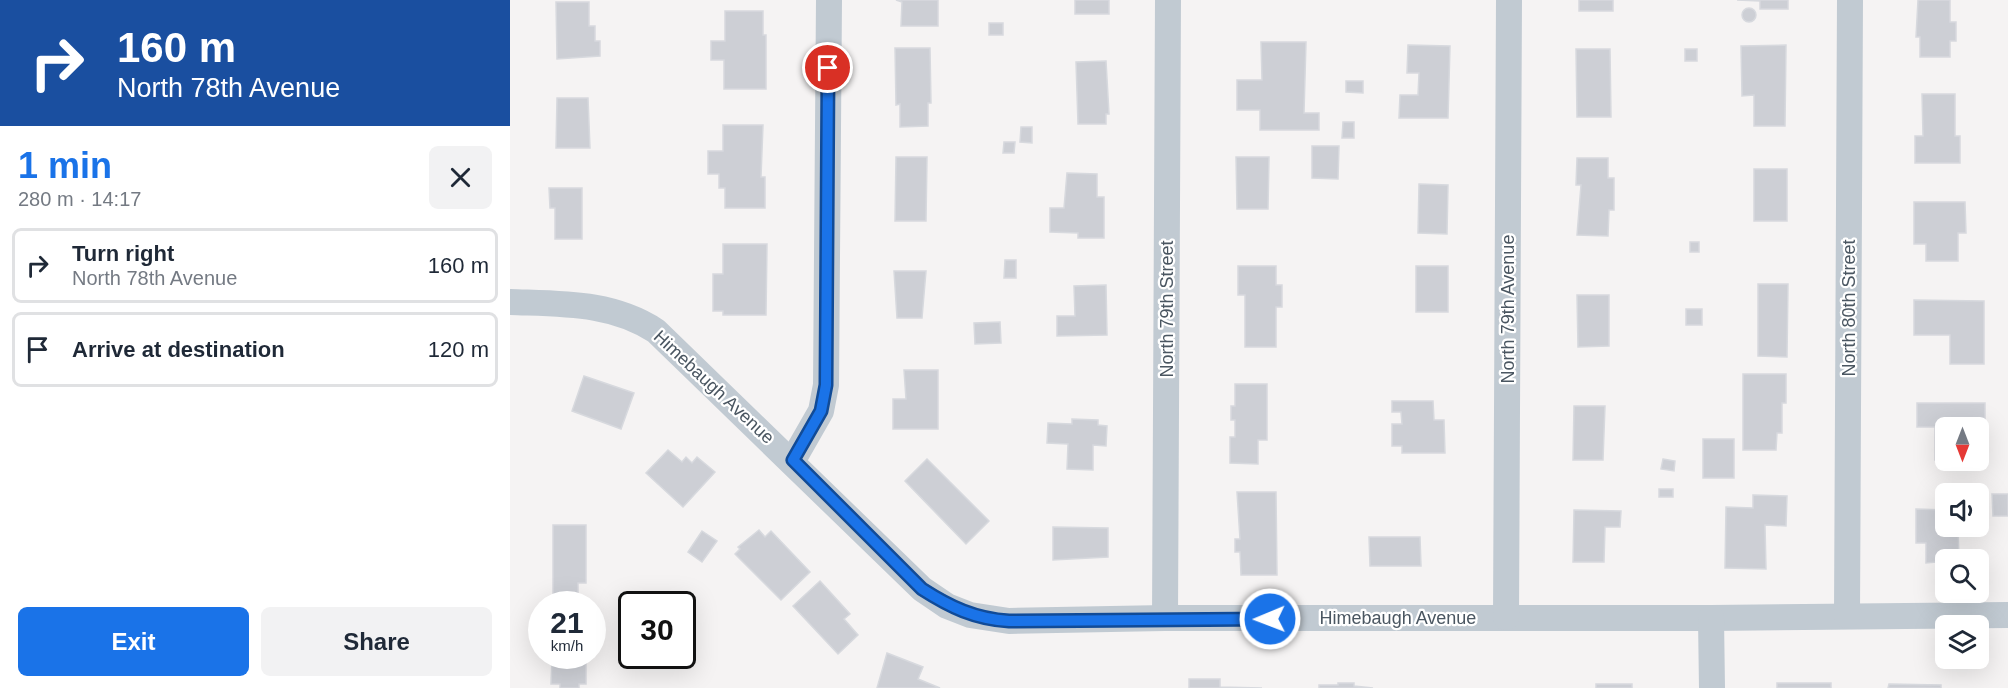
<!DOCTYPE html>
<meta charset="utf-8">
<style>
body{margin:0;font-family:Helvetica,sans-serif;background:#f2f2f3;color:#1f2937;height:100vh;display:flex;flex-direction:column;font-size:22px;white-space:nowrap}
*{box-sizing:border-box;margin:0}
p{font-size:20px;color:#747a83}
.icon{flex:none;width:33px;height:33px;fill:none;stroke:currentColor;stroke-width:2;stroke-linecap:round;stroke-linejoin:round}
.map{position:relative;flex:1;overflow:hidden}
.panel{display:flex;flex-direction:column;background:#fff;width:510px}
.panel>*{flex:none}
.banner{background:#1a4fa0;color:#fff;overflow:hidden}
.needle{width:39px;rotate:180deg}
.controls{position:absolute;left:1425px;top:417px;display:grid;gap:12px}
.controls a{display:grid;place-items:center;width:54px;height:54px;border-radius:9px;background:#fff;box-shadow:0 6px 24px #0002;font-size:30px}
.speed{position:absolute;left:18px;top:591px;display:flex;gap:12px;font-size:30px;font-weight:700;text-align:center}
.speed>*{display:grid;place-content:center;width:78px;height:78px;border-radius:50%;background:#fff;box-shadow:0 6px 24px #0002;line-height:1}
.speed small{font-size:15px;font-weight:400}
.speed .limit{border:3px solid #111;border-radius:9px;background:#fff;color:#111}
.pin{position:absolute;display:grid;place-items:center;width:51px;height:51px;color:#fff;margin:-26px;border:3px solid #fff;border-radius:50%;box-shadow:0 2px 6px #0007}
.me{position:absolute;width:66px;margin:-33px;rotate:269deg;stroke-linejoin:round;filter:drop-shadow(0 0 4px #0008)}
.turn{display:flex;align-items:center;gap:21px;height:126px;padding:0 18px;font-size:27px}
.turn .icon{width:78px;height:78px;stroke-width:2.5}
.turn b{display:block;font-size:42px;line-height:51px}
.round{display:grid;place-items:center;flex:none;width:63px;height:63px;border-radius:9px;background:#f2f2f3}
.headline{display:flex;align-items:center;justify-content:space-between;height:102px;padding:0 18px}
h1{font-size:36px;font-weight:700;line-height:45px;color:#1a73e8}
.button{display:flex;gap:12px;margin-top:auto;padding:12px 18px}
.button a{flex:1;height:69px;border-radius:9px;background:#1a73e8;color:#fff;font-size:24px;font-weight:700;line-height:69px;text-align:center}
.button a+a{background:#f2f2f3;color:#1f2937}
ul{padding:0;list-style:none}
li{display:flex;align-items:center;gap:18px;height:75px;margin:0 12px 9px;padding:0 6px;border:3px solid #e0e1e3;border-radius:9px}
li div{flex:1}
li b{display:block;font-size:22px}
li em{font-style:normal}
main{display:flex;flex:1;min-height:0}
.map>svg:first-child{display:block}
.building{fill:#cdcfd5;stroke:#d7d9de;stroke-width:1.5}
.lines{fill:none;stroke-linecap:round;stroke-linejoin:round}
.minor{stroke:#c1cad2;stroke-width:26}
.route-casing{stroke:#114b97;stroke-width:15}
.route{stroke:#1a73e8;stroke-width:10}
.labels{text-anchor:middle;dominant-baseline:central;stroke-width:4.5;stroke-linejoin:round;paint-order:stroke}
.street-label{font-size:18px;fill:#4a5661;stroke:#fff}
</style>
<main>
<section class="panel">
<div class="banner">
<div class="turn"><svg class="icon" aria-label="right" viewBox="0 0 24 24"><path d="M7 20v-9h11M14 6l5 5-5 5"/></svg><div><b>160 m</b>North 78th Avenue</div></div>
</div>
<div class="headline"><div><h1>1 min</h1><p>280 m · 14:17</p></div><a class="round"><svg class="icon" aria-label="close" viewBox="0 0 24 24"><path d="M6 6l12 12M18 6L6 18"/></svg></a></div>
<ul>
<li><svg class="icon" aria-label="right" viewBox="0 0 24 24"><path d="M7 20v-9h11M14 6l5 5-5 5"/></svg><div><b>Turn right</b><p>North 78th Avenue</p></div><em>160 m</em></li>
<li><svg class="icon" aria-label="arrive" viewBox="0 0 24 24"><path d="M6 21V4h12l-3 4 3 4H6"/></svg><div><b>Arrive at destination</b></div><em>120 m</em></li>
</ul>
<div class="button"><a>Exit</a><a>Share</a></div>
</section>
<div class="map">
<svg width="1498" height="688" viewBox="0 0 1498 688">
<rect width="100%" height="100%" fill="#f5f3f3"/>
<g class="building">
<path d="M386 0H428V26H391L392 2Z"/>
<rect x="565" y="0" width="34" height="14"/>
<rect x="1069" y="0" width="34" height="11"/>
<path d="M1227 0H1278V9H1250V1Z"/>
<path d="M1408 0H1440V22H1446V41H1440V57H1410V37H1406Z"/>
<path d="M46 2H79V26H85V41H90V56L47 59Z"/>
<circle cx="1239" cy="15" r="7"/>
<path d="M215 11H253V35H256V89H214V60H201V41H215Z"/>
<rect x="479" y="23" width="14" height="12"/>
<path d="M751 42H796L794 113H809V130H750V110H727V80H752Z"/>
<path d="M898 45 940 46 938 118H889L890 95H908L909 73H897Z"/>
<path d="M1276 45 1275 126H1244V95L1232 96 1231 46Z"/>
<path d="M385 48H420L421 103H418V126L390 127V104L386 105Z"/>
<path d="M1066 49H1100L1101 117H1067Z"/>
<rect x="1175" y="49" width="12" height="12"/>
<path d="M596 61 599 114H596V124H568L566 62Z"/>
<path d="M836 81H853V93L836 92Z"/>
<path d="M1412 94H1445V136H1450V163H1405V136H1413Z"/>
<path d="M47 98H78L80 148H46Z"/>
<path d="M833 122H844V138H832Z"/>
<path d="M213 125H253L251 177H255V208H215V188H209V174H198V151H213Z"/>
<path d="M511 127H522V143L510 142Z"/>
<path d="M494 142H505L504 153H493Z"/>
<path d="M802 146H829L828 179 802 178Z"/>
<path d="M386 157H417L416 221H385Z"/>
<path d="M726 157H759L758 209H727Z"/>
<path d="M1067 158H1098V178H1104V210H1099L1098 236 1067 235 1071 185H1066Z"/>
<rect x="1244" y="169" width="33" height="52"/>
<path d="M557 173 587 174V197H594V238H568V233L540 232V208H554Z"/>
<path d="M909 184 938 185 937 234 908 233Z"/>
<path d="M39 188H72V239H45V208H40Z"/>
<path d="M1404 202H1455L1456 233H1448V261H1416V244H1404Z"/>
<rect x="1180" y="242" width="9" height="10"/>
<path d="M213 244H257L256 315H213V311H203V274H213Z"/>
<path d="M495 260H506V278H494Z"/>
<path d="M728 266H766V285H772V307H766V347H735V295H728Z"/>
<rect x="906" y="266" width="32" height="46"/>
<path d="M384 271H416L412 318H387Z"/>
<path d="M1248 284H1278L1277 357 1248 356Z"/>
<path d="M596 285 597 335 547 336V316H565L564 286Z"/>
<path d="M1067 295H1099V346L1068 347Z"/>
<path d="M1404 300 1474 301V364H1440V335H1404Z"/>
<rect x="1176" y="309" width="16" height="16"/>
<path d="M490 322 491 343 465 344 464 323Z"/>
<path d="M394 370H428V429H383V399H396Z"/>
<path d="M1233 374H1276V403H1272V433H1267L1266 450H1233Z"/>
<path d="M74 376 124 393 111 429 62 411Z"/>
<path d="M725 384H757V440H748V464L720 463V437H725V420H721V406H725Z"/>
<path d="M882 401H923L924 420H934L935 453H892V446H882V424H892L891 412H882Z"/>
<path d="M1407 403H1475V460H1468V428H1436V460H1425V427H1407Z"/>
<path d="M1064 406H1095L1093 460H1063Z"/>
<path d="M562 419 588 420V425L597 426 596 446 583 445V470L557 469 558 444 537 443 538 423 562 424Z"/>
<rect x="1193" y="439" width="31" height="39"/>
<path d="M158 450 172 462 176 457 182 463 187 457 205 472 173 507 136 473Z"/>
<path d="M417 459 479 521 456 544 395 481Z"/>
<path d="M1153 459 1165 461 1164 471 1151 469Z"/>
<rect x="1149" y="489" width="14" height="8"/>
<path d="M727 492H766L767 575H731L730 552H725V539H730Z"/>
<path d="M1482 494H1498V516H1483Z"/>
<path d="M1243 495 1277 496 1276 526 1255 525 1256 569 1215 568 1216 507 1243 508Z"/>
<path d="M1406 509 1436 510V526H1448L1449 560 1416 563V543H1406Z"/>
<path d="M1064 510 1111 511 1110 527H1095L1094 562H1063Z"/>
<path d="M43 525H76V583H68V602H43Z"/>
<path d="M543 527 598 528V557L543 560Z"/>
<path d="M249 530 255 537 261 531 300 572 271 600 225 554 230 549 228 547Z"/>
<path d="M192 531 207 541 192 562 178 552Z"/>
<path d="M859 537H910L911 566H860Z"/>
<path d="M310 581 340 614 334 619 348 635 328 654 283 606Z"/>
<path d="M377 653 413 667 408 679 430 688H367Z"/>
<path d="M42 656H76V684H69V688H50V684H41Z"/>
<path d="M679 679H710V687L752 688H679Z"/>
<path d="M828 683H844V686L863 688H809V685H828Z"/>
<rect x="1267" y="683" width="54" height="5"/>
<rect x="1086" y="684" width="36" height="4"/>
<path d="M1379 684 1431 685V688H1378Z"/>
</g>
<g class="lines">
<g class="minor">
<path d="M0 302C52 304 102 302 146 331L412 589 437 606 460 615 499 621 655 618H1201L1498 615"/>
<path d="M283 460 311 411 316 385 319 0"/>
<path d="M1337 615 1340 0"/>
<path d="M996 617 999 0"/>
<path d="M655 618 658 0"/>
<path d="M1201 618 1202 688"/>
</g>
</g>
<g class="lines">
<defs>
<path id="route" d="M318 68 316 385 311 411 283 460 412 589C440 607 465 619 499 621L760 619"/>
</defs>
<use href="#route" class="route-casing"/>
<use href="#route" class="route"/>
</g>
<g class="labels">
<g class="street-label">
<text transform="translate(1339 308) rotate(-90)">North 80th Street</text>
<text transform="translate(657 309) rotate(-90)">North 79th Street</text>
<text transform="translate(998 309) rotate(-90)">North 79th Avenue</text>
<text transform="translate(204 387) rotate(43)">Himebaugh Avenue</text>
<text x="888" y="618">Himebaugh Avenue</text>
</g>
</g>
</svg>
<div class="controls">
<a><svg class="needle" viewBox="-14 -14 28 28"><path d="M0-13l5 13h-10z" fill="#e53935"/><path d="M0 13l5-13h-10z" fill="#747a83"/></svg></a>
<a><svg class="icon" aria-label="sound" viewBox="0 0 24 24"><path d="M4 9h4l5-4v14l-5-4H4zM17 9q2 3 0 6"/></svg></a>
<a><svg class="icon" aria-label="search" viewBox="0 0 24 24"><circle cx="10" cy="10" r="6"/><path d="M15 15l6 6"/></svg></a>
<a><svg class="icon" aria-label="layers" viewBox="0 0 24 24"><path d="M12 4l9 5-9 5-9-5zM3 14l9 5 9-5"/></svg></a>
</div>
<div class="speed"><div>21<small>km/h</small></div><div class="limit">30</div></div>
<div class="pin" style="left:318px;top:68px;background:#d93025"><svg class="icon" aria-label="arrive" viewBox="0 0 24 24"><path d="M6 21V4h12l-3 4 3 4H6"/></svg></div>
<svg class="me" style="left:760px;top:619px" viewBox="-20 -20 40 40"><circle r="17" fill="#1a73e8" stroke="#fff" stroke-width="3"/><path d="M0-11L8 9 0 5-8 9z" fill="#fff"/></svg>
</div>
</main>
